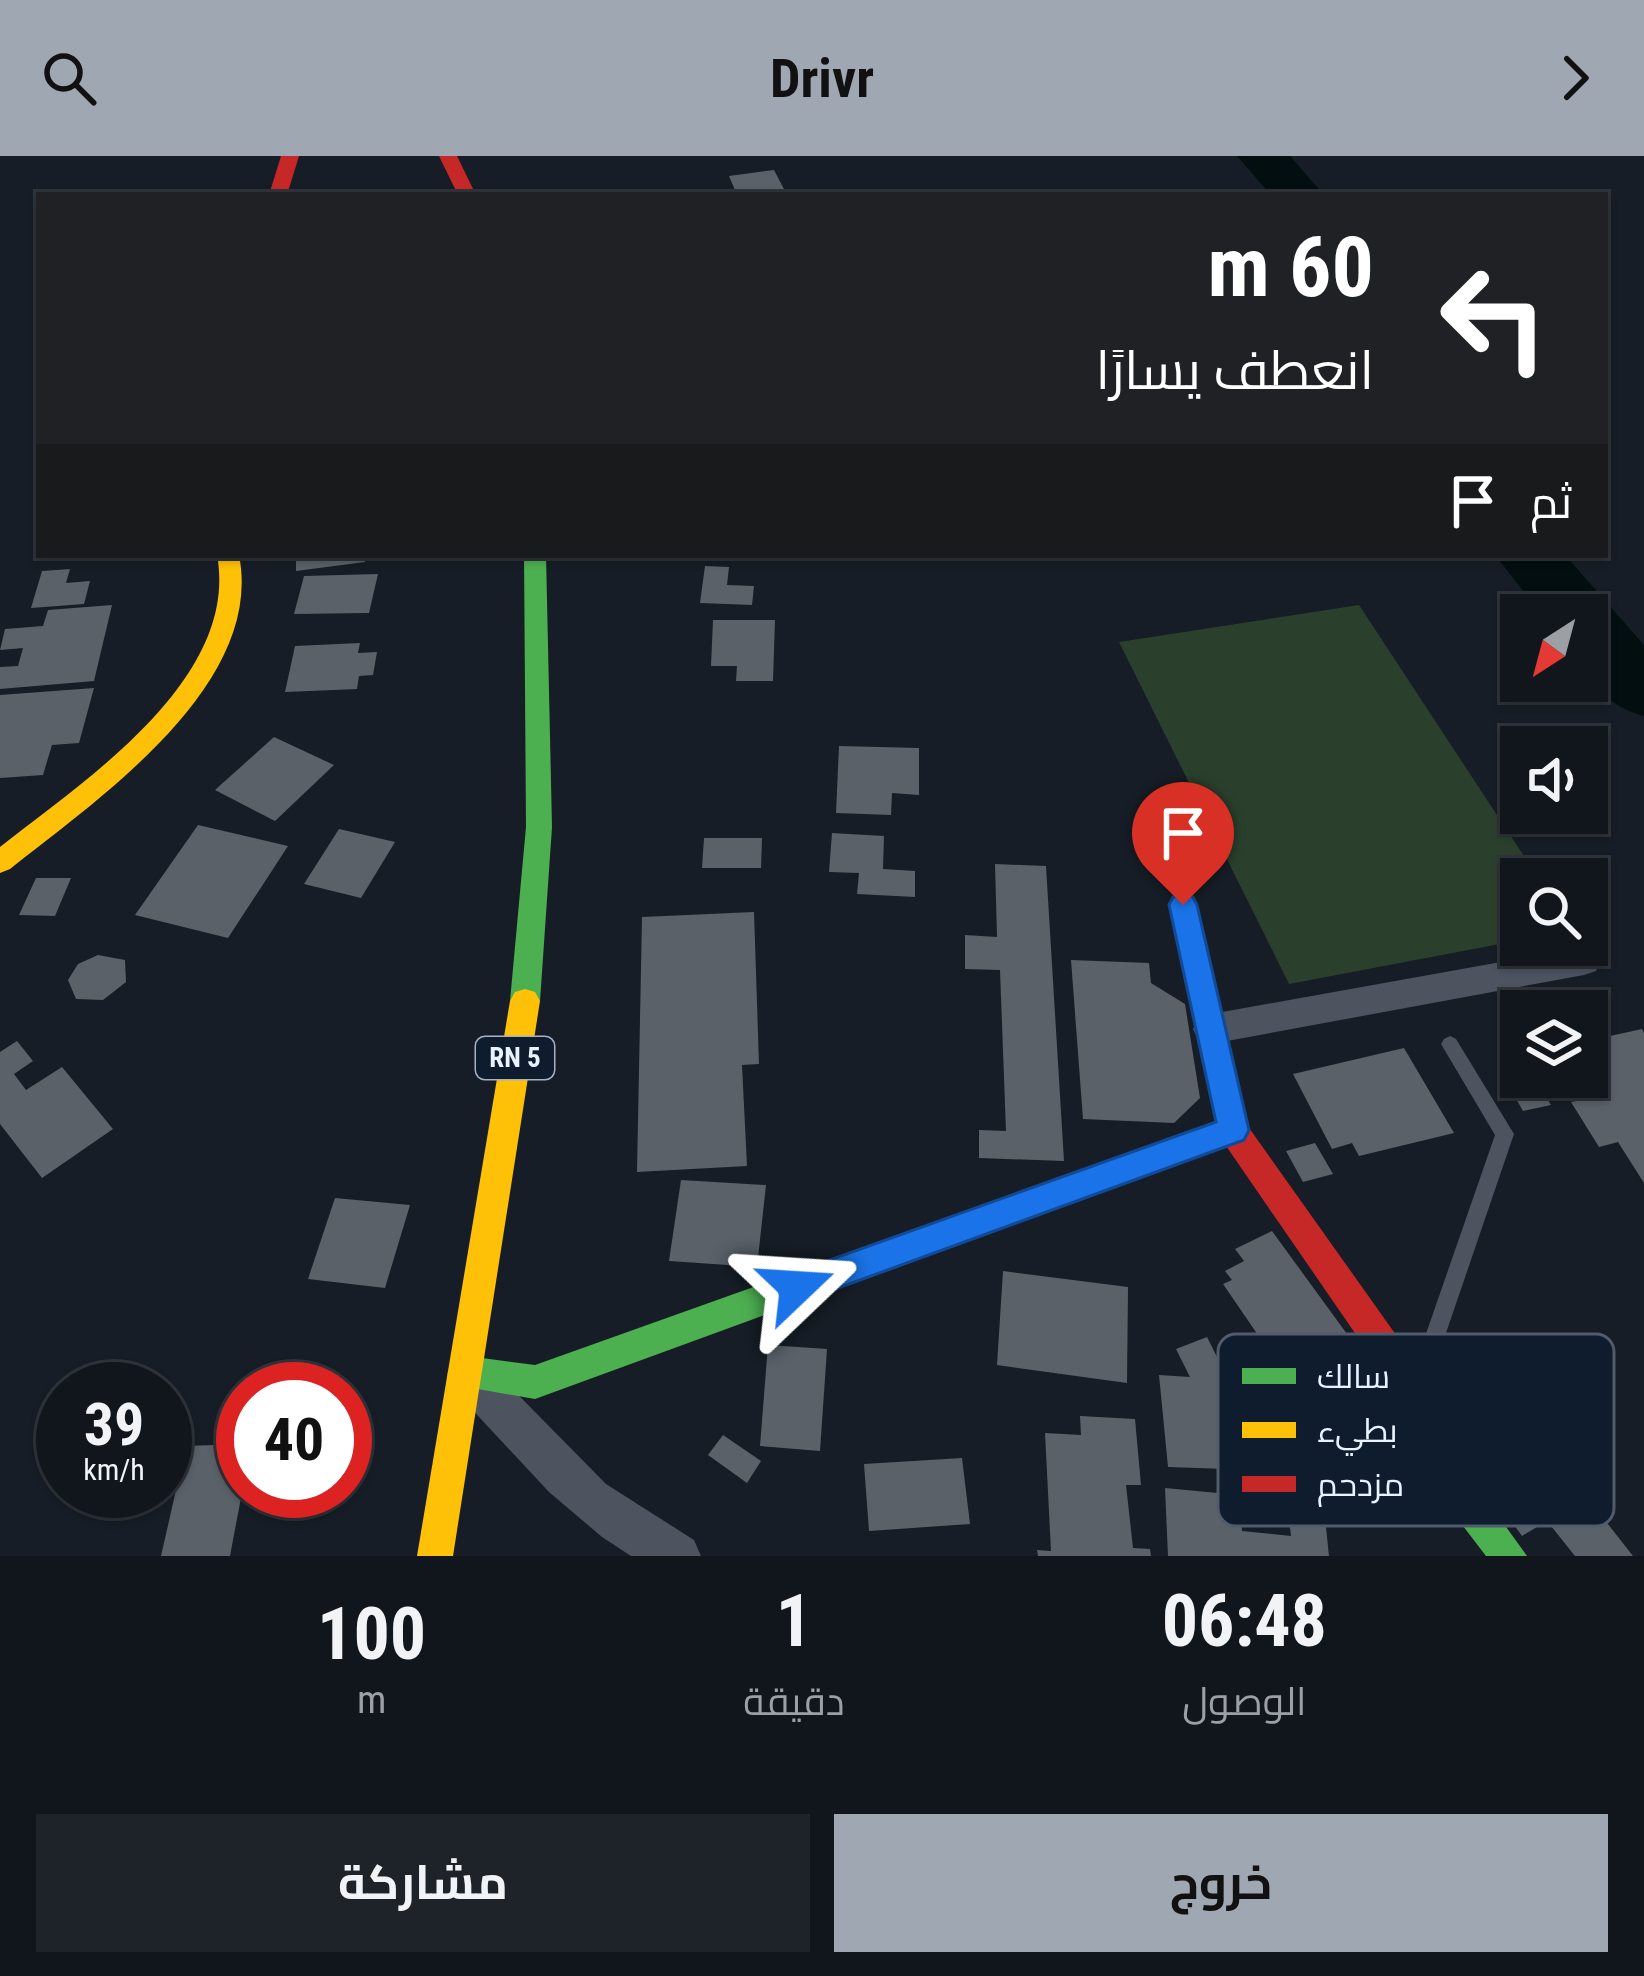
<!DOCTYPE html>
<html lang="ar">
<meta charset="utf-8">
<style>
body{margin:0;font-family:"Roboto Condensed",Cairo,sans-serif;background:#1e2329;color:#f1f3f6;direction:rtl;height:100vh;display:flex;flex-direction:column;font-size:45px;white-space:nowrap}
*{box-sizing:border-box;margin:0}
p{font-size:39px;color:#9c9fa3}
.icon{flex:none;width:66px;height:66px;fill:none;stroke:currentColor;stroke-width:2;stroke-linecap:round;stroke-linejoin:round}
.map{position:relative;height:1400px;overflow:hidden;direction:ltr}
.drawer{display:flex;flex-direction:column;background:#10161c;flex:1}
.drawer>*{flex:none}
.hud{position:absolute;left:36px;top:36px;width:1572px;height:366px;border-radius:0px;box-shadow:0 3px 9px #0004,0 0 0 3px #30353b;direction:rtl;background:#202124;color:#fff;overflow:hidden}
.needle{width:78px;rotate:216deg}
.tools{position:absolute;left:1500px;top:438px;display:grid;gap:24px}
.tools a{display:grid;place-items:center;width:108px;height:108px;border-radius:0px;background:#10161c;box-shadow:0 3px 9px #0004,0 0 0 3px #30353b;font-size:60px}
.speed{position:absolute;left:36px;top:1206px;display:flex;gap:24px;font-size:60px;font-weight:700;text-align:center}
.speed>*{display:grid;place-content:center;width:156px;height:156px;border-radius:50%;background:#10161c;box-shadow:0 3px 9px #0004,0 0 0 3px #30353b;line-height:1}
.speed small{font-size:30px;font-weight:400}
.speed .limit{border:18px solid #d22;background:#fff;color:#111}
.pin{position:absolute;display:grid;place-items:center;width:102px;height:102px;color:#fff;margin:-123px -51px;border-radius:50% 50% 50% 0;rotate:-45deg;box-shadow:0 0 12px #0007}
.pin .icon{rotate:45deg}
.me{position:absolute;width:132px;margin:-66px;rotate:70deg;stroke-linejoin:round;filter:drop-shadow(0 0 9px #0008)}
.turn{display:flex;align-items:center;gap:42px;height:252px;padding:0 36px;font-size:54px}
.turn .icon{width:156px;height:156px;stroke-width:2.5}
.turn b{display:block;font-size:84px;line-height:102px}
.then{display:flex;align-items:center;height:114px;padding:0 36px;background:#0003;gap:24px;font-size:45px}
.eta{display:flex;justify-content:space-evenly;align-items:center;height:204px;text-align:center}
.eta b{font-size:72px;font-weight:700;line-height:84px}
.primary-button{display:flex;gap:24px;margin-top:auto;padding:24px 36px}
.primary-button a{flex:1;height:138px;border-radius:0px;background:#9fa7b3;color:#111;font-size:48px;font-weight:700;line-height:138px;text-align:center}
.primary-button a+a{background:#1e2329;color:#f1f3f6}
header{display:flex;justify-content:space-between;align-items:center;height:156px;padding:0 36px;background:#9fa7b3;color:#111;font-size:54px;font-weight:700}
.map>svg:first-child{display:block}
.green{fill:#2a402d}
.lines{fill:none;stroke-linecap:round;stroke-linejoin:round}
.river{fill:#020e10;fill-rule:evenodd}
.building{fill:#5a6169}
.lane{fill:#4d535f;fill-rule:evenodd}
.street{fill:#4d535f;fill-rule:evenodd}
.fast{fill:#4caf50;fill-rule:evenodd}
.slow{fill:#ffc107;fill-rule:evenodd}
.jam{fill:#c62828;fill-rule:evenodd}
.route{fill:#1a73e8;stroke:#114b97;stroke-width:3}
.labels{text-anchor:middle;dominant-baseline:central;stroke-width:12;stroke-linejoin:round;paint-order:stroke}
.shield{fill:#0f1c2d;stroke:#a8b2c0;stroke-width:3}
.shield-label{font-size:27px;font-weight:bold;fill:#e9f2ff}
.key{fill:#0f1c2d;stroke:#505c6c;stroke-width:3}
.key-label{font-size:33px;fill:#e9f2ff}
</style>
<header><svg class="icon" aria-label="forward" viewBox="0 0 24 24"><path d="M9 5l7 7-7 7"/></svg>Drivr<svg class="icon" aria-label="search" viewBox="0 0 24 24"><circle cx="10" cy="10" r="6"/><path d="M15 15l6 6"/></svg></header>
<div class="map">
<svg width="1644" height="1400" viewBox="0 0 1644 1400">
<rect width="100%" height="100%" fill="#161d26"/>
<path class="green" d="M1359 449 1539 723H1521V784L1289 828 1119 486Z"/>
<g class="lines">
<g class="river">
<path d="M1237 0H1290L1324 39H1271Z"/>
<path d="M1495 399H1565L1644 489V560C1588 544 1587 510 1587 459H1542Z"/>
</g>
</g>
<g class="building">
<path d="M774 14 786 37 737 39 729 20Z"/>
<path d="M296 399H365V406L296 415Z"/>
<path d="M705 410 729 411 727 429 754 430 752 449 700 447Z"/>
<path d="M70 413 66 427 90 425 84 448 31 452 42 415Z"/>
<path d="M378 418 369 457 294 458 304 420Z"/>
<path d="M112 449 94 525 0 533V511L18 510 23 492 0 494 5 473 43 470 48 454Z"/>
<path d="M713 464H775L773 525H736L737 510H711Z"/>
<path d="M360 487 358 497 377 496 373 519 359 520 357 533 285 536 295 490Z"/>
<path d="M94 532 79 587 52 589 43 619 0 622V539Z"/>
<path d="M274 581 334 609 275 665 215 634Z"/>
<path d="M839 590 919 592V639L892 637 891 659 836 657Z"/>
<path d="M198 669 288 690 228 782 135 759Z"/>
<path d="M339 673 395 686 361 742 304 728Z"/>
<path d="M832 677 884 680 883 713 915 715V741L857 738 859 717 829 716Z"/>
<path d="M704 682H762L761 712H702Z"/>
<path d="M995 708 1046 710 1064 1005 979 1002V974L1006 975 1000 814 965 813V779L997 781Z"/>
<path d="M36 722H71L55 760 19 759Z"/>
<path d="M754 756 759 908 742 909 747 1010 637 1016 642 761Z"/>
<path d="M98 799 125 804 126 826 103 844 76 843 68 824 78 808Z"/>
<path d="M1071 804 1149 807 1151 827 1185 848 1200 942 1174 967 1083 963Z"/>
<path d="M1642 873 1644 877V1027L1618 986 1599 991 1571 946 1597 941 1584 921 1587 885Z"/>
<path d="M17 885 33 905 14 918 26 934 62 911 113 973 42 1022 0 968V896Z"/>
<path d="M1404 892 1454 977 1359 1000 1352 987 1332 993 1293 918Z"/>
<path d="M1521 916V921H1534L1551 949 1523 955 1503 920Z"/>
<path d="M1315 987 1333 1018 1303 1026 1286 995Z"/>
<path d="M681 1024 766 1029 757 1111 669 1105Z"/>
<path d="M335 1042 410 1049 385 1132 308 1123Z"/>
<path d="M1272 1075 1395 1244 1359 1264 1332 1226 1301 1242 1223 1128 1232 1124 1225 1115 1244 1105 1235 1093Z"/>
<path d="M1003 1115 1128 1131 1127 1227 997 1209Z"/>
<path d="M1207 1181 1218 1203 1267 1204 1283 1315 1168 1311 1159 1219 1190 1221 1176 1193Z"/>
<path d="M768 1189 827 1193 820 1295 760 1290Z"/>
<path d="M1080 1260 1135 1263 1141 1329H1126L1133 1392 1150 1393 1151 1400H1038L1037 1394 1051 1395 1045 1277 1081 1279Z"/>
<path d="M723 1279 761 1305 747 1327 708 1299Z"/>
<path d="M243 1288V1331L230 1400H161L186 1290Z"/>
<path d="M1549 1293 1633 1400H1575L1547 1365 1522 1380 1486 1330Z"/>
<path d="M962 1302 970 1368 869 1375 864 1308Z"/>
<path d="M1165 1332 1239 1339 1242 1375 1291 1380 1287 1348 1324 1352 1329 1400H1168Z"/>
</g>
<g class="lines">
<path class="lane" d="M1450 880 1456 883 1514 978 1432 1218 1429 1225 1422 1228 1415 1225 1412 1218 1495 979 1441 888 1444 883Z"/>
<g class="street">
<path d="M1584 791 1596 795 1601 805 1596 815 1584 819 1211 888 1198 884 1193 873 1198 862 1211 858Z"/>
<path d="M468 1197 483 1203 606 1328 694 1384 701 1400H631L602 1381 549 1336 453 1233 447 1218 453 1203Z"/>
</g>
<g class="fast">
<path d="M524 399H546L552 671 540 845 535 854 525 857 515 854 510 845 526 671Z"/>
<path d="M1233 960 1244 964 1248 974 1244 984 535 1243 455 1229 450 1217 455 1205 467 1200 535 1209Z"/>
<path d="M1421 1237 1433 1242 1452 1296 1527 1400H1486L1424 1319 1404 1254 1409 1242Z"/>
</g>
<g class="slow">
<path d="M217 399H239C265 529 98 643 10 713L0 717V691C85 624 240 523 217 399Z"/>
<path d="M525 833 535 836 540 845 453 1400H417L510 845 515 836Z"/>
</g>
<g class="jam">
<path d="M281 0H299L287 39H269Z"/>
<path d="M439 0H457L476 39H458Z"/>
<path d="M1183 738 1193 741 1197 749 1247 969 1428 1224 1438 1254 1433 1266 1421 1271 1409 1266 1401 1244 1222 984 1169 749 1173 741Z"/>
</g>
</g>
<path class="route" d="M1183 738 1193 741 1197 749 1249 974 1244 984 797 1147 785 1143 780 1131 785 1120 1216 966 1169 749 1173 741Z"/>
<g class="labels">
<rect class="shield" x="476" y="881" width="78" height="42" rx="9"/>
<g class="shield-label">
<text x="515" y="902">RN 5</text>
</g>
</g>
<rect x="1218" y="1178" width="396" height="192" rx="18" class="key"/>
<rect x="1242" y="1212" width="54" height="16" fill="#4caf50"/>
<rect x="1242" y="1266" width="54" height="16" fill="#ffc107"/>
<rect x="1242" y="1320" width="54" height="16" fill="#c62828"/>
<g class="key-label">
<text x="1317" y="1232">سالك</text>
<text x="1317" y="1286">بطيء</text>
<text x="1317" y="1340">مزدحم</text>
</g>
</svg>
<div class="tools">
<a><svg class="needle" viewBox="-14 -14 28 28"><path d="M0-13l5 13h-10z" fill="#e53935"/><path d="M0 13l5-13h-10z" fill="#9c9fa3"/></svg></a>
<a><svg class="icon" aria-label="sound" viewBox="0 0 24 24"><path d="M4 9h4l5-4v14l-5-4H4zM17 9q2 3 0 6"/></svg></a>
<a><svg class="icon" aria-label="search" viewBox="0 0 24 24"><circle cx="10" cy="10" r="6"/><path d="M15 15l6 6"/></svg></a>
<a><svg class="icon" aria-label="layers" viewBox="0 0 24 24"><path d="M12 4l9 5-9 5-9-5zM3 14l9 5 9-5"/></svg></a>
</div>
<div class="speed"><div>39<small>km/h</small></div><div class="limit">40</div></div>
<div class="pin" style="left:1183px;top:749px;background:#d93025"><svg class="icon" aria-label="arrive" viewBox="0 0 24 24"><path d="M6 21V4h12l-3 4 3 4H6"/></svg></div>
<svg class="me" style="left:797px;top:1131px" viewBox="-20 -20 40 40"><path d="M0-17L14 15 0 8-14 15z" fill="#1a73e8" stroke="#fff" stroke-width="4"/></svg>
<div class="hud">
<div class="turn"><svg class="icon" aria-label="left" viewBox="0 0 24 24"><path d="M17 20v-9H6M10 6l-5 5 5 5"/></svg><div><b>60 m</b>انعطف يسارًا</div></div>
<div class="then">ثم<svg class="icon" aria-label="arrive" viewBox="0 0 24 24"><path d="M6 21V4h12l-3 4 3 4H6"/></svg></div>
</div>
</div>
<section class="drawer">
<div class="eta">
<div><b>06:48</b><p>الوصول</p></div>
<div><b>1</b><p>دقيقة</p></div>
<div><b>100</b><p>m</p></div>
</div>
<div class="primary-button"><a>خروج</a><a>مشاركة</a></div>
</section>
